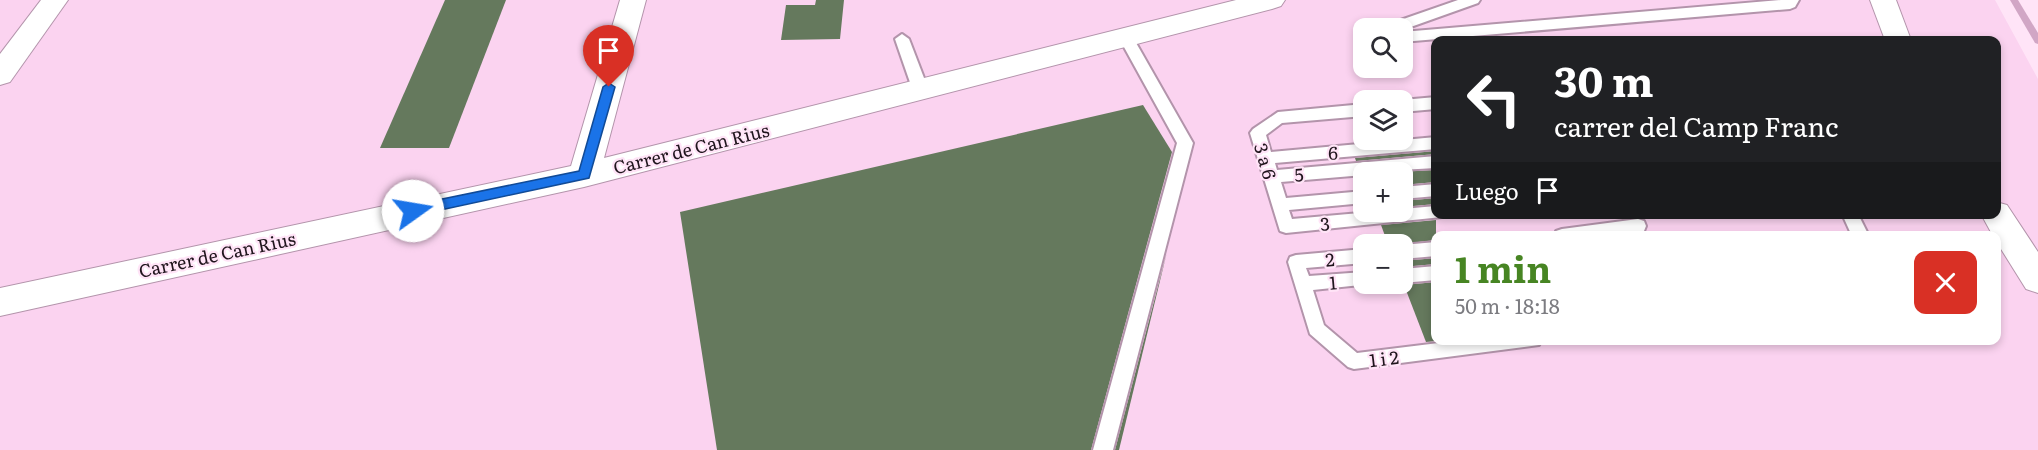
<!DOCTYPE html>
<html lang="es">
<meta charset="utf-8">
<style>
body{margin:0;font-family:Literata,serif;background:#f2f2f3;color:#2b2b33;height:100vh;display:flex;flex-direction:column;font-size:22px;white-space:nowrap}
*{box-sizing:border-box;margin:0}
p{font-size:20px;color:#7c7c81}
.icon{flex:none;width:33px;height:33px;fill:none;stroke:currentColor;stroke-width:2;stroke-linecap:round;stroke-linejoin:round}
.map{position:relative;flex:1;overflow:hidden}
.panel{position:absolute;left:1431px;top:231px;width:570px;height:114px;display:flex;flex-direction:column;background:#fff;border-radius:12px;box-shadow:0 3px 9px #0003}
.panel>*{flex:none}
.banner{position:absolute;left:1431px;top:36px;width:570px;height:183px;border-radius:12px;box-shadow:0 3px 9px #0003;background:#202124;color:#fff;overflow:hidden}
.controls{position:absolute;left:1353px;top:18px;display:grid;gap:12px}
.controls a{display:grid;place-items:center;width:60px;height:60px;border-radius:12px;background:#fff;box-shadow:0 3px 9px #0003;font-size:30px}
.pin{position:absolute;display:grid;place-items:center;width:51px;height:51px;color:#fff;margin:-62px -26px;border-radius:50% 50% 50% 0;rotate:-45deg;box-shadow:0 0 6px #0007}
.pin .icon{rotate:45deg}
.me{position:absolute;width:66px;margin:-33px;rotate:77deg;stroke-linejoin:round;filter:drop-shadow(0 0 4px #0008)}
.turn{display:flex;align-items:center;gap:21px;height:126px;padding:0 24px;font-size:27px}
.turn .icon{width:78px;height:78px;stroke-width:2.5}
.turn b{display:block;font-size:42px;line-height:51px}
.then{display:flex;align-items:center;height:57px;padding:0 24px;background:#0003;gap:12px;font-size:22px}
.round{display:grid;place-items:center;flex:none;width:63px;height:63px;border-radius:12px;background:#f2f2f3}
.summary{display:flex;align-items:center;justify-content:space-between;height:102px;padding:0 24px}
h1{font-size:36px;font-weight:700;line-height:45px;color:#478523}
.map>svg:first-child{display:block}
.built{fill:#fbd3f0;fill-rule:evenodd}
.lines{fill:none;stroke-linecap:round;stroke-linejoin:round}
.stream{fill:#d1a6c5;fill-rule:evenodd}
.building{fill:#65795d}
.service-casing{stroke:#b394ab;stroke-width:4}
.minor-casing{stroke:#b394ab;stroke-width:2}
.service{fill:#fff;fill-rule:evenodd}
.minor{fill:#fff;fill-rule:evenodd}
.route{fill:#1a73e8;stroke:#114b97;stroke-width:1.5}
.labels{text-anchor:middle;dominant-baseline:central;stroke-width:4.5;stroke-linejoin:round;paint-order:stroke}
.street-label{font-size:18px;fill:#20151d;stroke:#ffe4f7}
</style>
<div class="map">
<svg width="2038" height="450" viewBox="0 0 2038 450">
<rect width="100%" height="100%" fill="#ffe4f7"/>
<path class="built" d="M0 0H1995L2038 79V450H0ZM1364 28H1402V68H1364ZM1436 40H1996V214H1436ZM1364 100H1402V140H1364ZM1364 172H1402V212H1364ZM1436 236H1996V340H1436ZM1364 244H1402V284H1364Z"/>
<g class="lines">
<path class="stream" d="M2010 0H2018L2038 33V44L2035 43Z"/>
</g>
<g class="building">
<path d="M445 0H506L449 148H380Z"/>
<path d="M816 0H844L840 39 781 40 786 5H815Z"/>
<path d="M1143 105 1172 152 1091 450H717L680 212Z"/>
<path d="M1436 151V154L1356 161 1355 158Z"/>
<path d="M1436 170V182L1402 185V172H1396Z"/>
<path d="M1436 198V204L1402 207V201Z"/>
<path d="M1436 220V240L1400 244H1388L1381 225Z"/>
<path d="M1167 252 1119 450H1115Z"/>
<path d="M1436 258V264L1402 267V261Z"/>
<path d="M1436 282V341L1426 342 1404 285Z"/>
</g>
<g class="lines">
<defs>
<g id="service">
<path d="M1458 0H1480L1478 3 1405 29 1403 32 1402 28H1391L1390 26 1392 23Z"/>
<path d="M1781 0H1799L1795 7 1790 9 1402 42V32Z"/>
<path d="M1126 33 1131 34 1193 143 1113 450H1093L1177 143 1119 38Z"/>
<path d="M902 34 909 39 929 91 926 95H916L913 91 895 39Z"/>
<path d="M1436 97V109L1402 112V100Z"/>
<path d="M1364 104V116L1282 123 1266 135 1271 152 1436 137V149L1275 163 1277 170 1436 156V168L1364 172V175L1281 182 1286 198 1364 191V203L1289 210 1292 219 1371 212H1402V209L1436 206V214H1443L1442 217 1286 233 1280 231 1250 133 1253 129 1278 112Z"/>
<path d="M1436 184V196L1402 199V187Z"/>
<path d="M1842 214H1858L1869 236H1852Z"/>
<path d="M1638 219 1644 221 1646 226 1644 231C1616 240 1583 236 1554 236L1556 231 1562 229Z"/>
<path d="M1436 242V256L1402 259V245Z"/>
<path d="M1364 249V263L1306 268 1309 276 1364 272V284H1370L1313 290 1324 325 1357 353 1463 340H1542L1539 345 1354 369 1348 367 1310 334 1288 262 1290 257 1296 255Z"/>
<path d="M1436 266V280L1402 283V269Z"/>
</g>
<g id="minor">
<path d="M41 0H68L10 82 0 85V54Z"/>
<path d="M620 0H646L604 158 1236 0H1285L1281 6 1272 9 584 187 0 316V288L571 166Z"/>
<path d="M1870 0H1896L1911 40H1885Z"/>
<path d="M1996 202 2007 205 2038 252V293L2026 289 1996 241V236H1993L1981 214H1996Z"/>
</g>
</defs>
<use href="#service" class="service-casing"/>
<use href="#minor" class="minor-casing"/>
<use href="#service" class="service"/>
<use href="#minor" class="minor"/>
</g>
<path class="route" d="M609 83 615 87 589 178 413 216 408 214 406 211 408 207 413 205 579 171 603 87Z"/>
<g class="labels">
<g class="street-label">
<text transform="translate(691 148) rotate(-14)">Carrer de Can Rius</text>
<text transform="translate(1333 152) rotate(-5)">6</text>
<text transform="translate(1266 161) rotate(74)">3 a 6</text>
<text transform="translate(1299 174) rotate(-5)">5</text>
<text transform="translate(1325 223) rotate(-5)">3</text>
<text transform="translate(217 254) rotate(-12)">Carrer de Can Rius</text>
<text transform="translate(1330 259) rotate(-5)">2</text>
<text transform="translate(1333 282) rotate(-5)">1</text>
<text transform="translate(1384 358) rotate(-7)">1 i 2</text>
</g>
</g>
</svg>
<div class="controls">
<a><svg class="icon" aria-label="search" viewBox="0 0 24 24"><circle cx="10" cy="10" r="6"/><path d="M15 15l6 6"/></svg></a>
<a><svg class="icon" aria-label="layers" viewBox="0 0 24 24"><path d="M12 4l9 5-9 5-9-5zM3 14l9 5 9-5"/></svg></a>
<a>+</a>
<a>−</a>
</div>
<div class="pin" style="left:609px;top:87px;background:#d93025"><svg class="icon" aria-label="arrive" viewBox="0 0 24 24"><path d="M6 21V4h12l-3 4 3 4H6"/></svg></div>
<svg class="me" style="left:413px;top:211px" viewBox="-20 -20 40 40"><circle r="19" fill="#fff"/><path d="M0-13L10 11 0 6-10 11z" fill="#1a73e8"/></svg>
<div class="banner">
<div class="turn"><svg class="icon" aria-label="left" viewBox="0 0 24 24"><path d="M17 20v-9H6M10 6l-5 5 5 5"/></svg><div><b>30 m</b>carrer del Camp Franc</div></div>
<div class="then">Luego<svg class="icon" aria-label="arrive" viewBox="0 0 24 24"><path d="M6 21V4h12l-3 4 3 4H6"/></svg></div>
</div>
<section class="panel">
<div class="summary"><div><h1>1 min</h1><p>50 m · 18:18</p></div><a class="round" style="background:#d93025;color:#fff"><svg class="icon" aria-label="close" viewBox="0 0 24 24"><path d="M6 6l12 12M18 6L6 18"/></svg></a></div>
</section>
</div>
